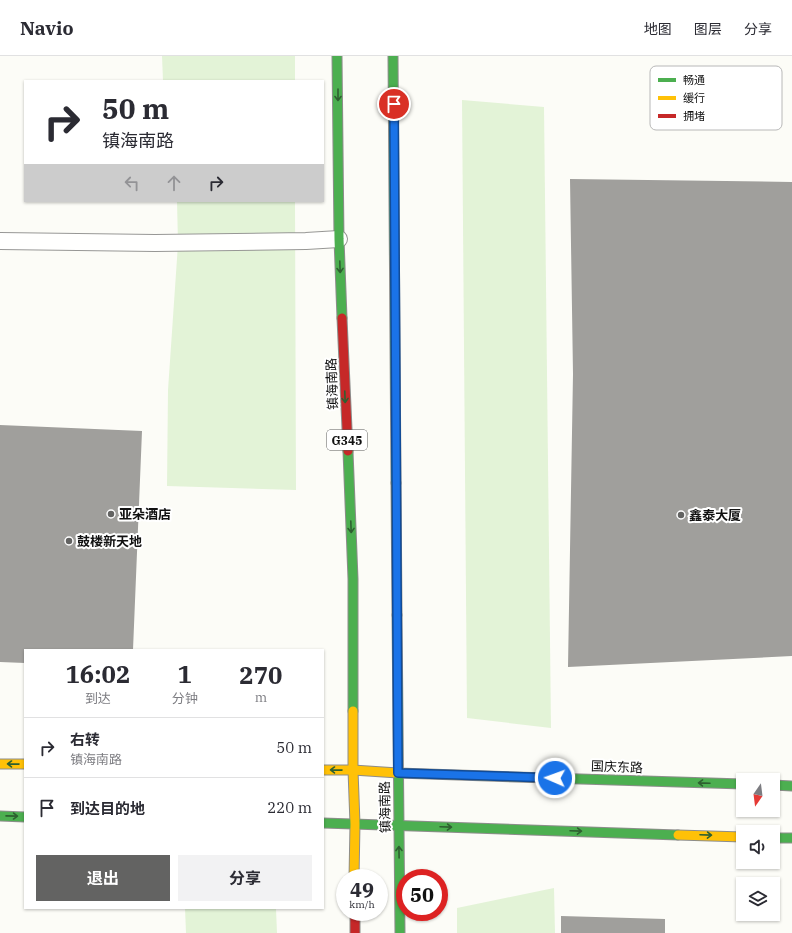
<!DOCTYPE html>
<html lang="zh">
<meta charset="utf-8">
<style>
body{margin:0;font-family:"IBM Plex Serif","Noto Sans SC",serif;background:#f2f2f3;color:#2b2b33;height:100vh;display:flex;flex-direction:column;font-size:15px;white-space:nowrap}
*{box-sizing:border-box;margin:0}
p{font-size:13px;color:#7c7c81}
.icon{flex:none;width:22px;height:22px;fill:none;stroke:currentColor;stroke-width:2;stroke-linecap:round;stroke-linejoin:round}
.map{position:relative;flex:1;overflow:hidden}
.sheet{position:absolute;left:24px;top:593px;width:300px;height:260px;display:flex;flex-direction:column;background:#fff;border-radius:0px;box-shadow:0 1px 3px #0004}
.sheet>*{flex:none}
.guide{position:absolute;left:24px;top:24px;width:300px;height:122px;border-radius:0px;box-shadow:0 1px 3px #0004;background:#fff;color:#2b2b33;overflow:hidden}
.needle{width:26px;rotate:194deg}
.controls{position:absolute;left:736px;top:717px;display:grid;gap:8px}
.controls a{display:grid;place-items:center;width:44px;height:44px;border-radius:0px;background:#fff;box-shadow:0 1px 3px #0004;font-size:20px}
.speed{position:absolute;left:336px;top:813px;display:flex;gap:8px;font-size:20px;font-weight:700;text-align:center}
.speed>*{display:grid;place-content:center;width:52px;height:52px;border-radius:50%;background:#fff;box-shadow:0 1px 3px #0004;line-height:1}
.speed small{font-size:10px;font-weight:400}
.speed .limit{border:6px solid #d22;background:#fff;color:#111}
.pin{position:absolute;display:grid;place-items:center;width:34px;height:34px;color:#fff;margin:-17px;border:2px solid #fff;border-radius:50%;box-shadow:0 1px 4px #0007}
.me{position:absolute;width:44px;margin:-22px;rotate:272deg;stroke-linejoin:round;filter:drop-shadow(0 0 3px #0008)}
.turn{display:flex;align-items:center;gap:14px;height:84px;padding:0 12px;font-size:18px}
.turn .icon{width:52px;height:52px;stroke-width:2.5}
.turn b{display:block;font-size:28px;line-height:34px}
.lanes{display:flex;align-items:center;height:38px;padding:0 12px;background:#0003;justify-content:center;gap:20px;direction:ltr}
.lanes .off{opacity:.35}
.eta{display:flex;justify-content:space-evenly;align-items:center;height:68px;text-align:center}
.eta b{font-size:24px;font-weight:700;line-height:28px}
.action{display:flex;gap:8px;margin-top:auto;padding:8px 12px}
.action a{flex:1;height:46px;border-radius:0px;background:#636362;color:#fff;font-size:16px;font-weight:700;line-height:46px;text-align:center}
.action a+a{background:#f2f2f3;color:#2b2b33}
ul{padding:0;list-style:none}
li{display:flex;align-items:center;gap:12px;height:60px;padding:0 12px;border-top:1px solid #e1e1e2}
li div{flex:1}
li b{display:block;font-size:15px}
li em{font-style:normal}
header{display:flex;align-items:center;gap:24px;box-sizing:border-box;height:56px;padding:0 20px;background:#fff;border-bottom:1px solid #e1e1e2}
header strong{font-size:19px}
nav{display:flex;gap:22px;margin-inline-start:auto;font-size:14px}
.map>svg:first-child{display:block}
.green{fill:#e3f3d7}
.building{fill:#a09f9c}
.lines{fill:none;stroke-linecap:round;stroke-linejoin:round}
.street-casing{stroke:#979795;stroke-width:18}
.fast-casing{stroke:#8d8d8b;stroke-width:11}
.slow-casing{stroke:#8d8d8b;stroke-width:11}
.jam-casing{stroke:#8d8d8b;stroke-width:11}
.street{stroke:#fffffe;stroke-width:16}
.fast{stroke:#4caf50;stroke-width:9}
.slow{stroke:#ffc107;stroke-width:9}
.jam{stroke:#c62828;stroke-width:9}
.oneway{stroke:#2e6030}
.route-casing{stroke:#114b97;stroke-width:10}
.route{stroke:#1a73e8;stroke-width:7}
.poi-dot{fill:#636362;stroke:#fff;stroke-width:1.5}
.labels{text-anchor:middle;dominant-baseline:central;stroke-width:4;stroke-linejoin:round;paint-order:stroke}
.shield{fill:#fff;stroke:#585858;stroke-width:1}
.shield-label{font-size:12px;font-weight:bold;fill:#111}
.street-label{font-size:13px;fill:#111;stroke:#fff}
.poi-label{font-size:13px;font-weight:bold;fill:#111;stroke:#fff;text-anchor:start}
.key{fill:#fff;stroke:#b8b8b8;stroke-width:1}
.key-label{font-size:11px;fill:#111}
</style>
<header>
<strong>Navio</strong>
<nav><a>地图</a><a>图层</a><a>分享</a></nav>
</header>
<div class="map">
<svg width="792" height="877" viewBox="0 0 792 877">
<rect width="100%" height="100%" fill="#fcfcf7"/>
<g class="green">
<path d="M162 0H295V25H163Z"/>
<path d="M462 44 544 51 551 672 467 662Z"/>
<path d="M177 145H295L296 434 167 430 168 334 178 188Z"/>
<path d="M554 832 555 877H457V852Z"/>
<path d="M185 852 276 853 277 877H186Z"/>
</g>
<g class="building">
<path d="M570 123 792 126V600L568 611 573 318Z"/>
<path d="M0 369 142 375 133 594H25V607L0 606Z"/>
<path d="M561 860 665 863V877H561Z"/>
</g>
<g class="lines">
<defs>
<path id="street" d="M0 185 155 187 306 185 339 183"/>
<g id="fast">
<path d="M337 0 339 183 342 262"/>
<path d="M393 0 396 427"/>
<path d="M348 395 353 523V655"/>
<path d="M397 559 400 877"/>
<path d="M548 722 743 728"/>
<path d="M773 729 792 730"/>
<path d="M0 760 25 761"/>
<path d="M323 767 678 779"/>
<path d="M773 782H792"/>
</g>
<g id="slow">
<path d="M396 427 397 559"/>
<path d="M353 655V714L355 768 354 822"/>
<path d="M0 708H25"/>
<path d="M323 714H353L398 717 548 722"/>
<path d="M678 779 743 781"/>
</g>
<g id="jam">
<path d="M342 262 348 395"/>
<path d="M355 856V877"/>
</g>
</defs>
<use href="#street" class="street-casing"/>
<use href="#fast" class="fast-casing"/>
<use href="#slow" class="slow-casing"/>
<use href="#jam" class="jam-casing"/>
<use href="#street" class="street"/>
<use href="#fast" class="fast"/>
<use href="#slow" class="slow"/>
<use href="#jam" class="jam"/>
</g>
<defs><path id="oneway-shaft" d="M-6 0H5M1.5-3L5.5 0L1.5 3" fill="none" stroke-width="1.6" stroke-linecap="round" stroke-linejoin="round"/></defs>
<g class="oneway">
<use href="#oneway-shaft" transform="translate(338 39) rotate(90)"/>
<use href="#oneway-shaft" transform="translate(340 211) rotate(88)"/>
<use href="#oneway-shaft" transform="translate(345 341) rotate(88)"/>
<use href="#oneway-shaft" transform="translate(351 471) rotate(88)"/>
<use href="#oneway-shaft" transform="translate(13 708) rotate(-179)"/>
<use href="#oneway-shaft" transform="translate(336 714) rotate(-179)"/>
<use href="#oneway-shaft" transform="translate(704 727) rotate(-178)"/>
<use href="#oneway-shaft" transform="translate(12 760) rotate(1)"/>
<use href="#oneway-shaft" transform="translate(446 771) rotate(2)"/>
<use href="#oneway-shaft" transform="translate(576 775) rotate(2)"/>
<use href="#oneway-shaft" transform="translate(706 779) rotate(2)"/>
<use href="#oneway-shaft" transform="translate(399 796) rotate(-91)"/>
</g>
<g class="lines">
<defs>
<path id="route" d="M394 48 398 717 555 722"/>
</defs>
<use href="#route" class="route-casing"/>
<use href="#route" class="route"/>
</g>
<g class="poi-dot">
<circle cx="111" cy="458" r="4"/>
<circle cx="681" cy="459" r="4"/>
<circle cx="69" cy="485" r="4"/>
</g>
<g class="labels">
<rect class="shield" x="327" y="374" width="40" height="20" rx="3"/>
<g class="shield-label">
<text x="347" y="384">G345</text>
</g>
<g class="street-label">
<text transform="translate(332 328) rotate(-92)">镇海南路</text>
<text transform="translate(617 711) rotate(2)">国庆东路</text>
<text transform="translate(385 751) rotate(-91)">镇海南路</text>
</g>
<g class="poi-label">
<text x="119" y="458">亚朵酒店</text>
<text x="689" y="459">鑫泰大厦</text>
<text x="77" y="485">鼓楼新天地</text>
</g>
</g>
<rect x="650" y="10" width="132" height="64" rx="6" class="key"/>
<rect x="658" y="22" width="18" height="4" fill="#4caf50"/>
<rect x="658" y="40" width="18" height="4" fill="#ffc107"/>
<rect x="658" y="58" width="18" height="4" fill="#c62828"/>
<g class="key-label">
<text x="683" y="28">畅通</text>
<text x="683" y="46">缓行</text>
<text x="683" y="64">拥堵</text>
</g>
</svg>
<div class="controls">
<a><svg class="needle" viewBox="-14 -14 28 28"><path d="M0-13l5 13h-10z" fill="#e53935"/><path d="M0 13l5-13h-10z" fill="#7c7c81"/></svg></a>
<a><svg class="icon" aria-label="sound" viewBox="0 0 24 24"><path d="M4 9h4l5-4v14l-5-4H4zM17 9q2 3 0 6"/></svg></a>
<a><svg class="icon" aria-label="layers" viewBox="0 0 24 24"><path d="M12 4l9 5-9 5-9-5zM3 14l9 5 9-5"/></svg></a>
</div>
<div class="speed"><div>49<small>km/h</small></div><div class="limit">50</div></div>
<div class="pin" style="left:394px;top:48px;background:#d93025"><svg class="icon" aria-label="arrive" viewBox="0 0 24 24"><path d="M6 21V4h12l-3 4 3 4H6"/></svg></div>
<svg class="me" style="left:555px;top:722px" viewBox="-20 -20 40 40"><circle r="17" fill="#1a73e8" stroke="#fff" stroke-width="3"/><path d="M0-11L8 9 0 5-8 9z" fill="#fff"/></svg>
<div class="guide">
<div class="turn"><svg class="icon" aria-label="right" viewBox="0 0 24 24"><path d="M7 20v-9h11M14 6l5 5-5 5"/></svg><div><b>50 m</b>镇海南路</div></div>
<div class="lanes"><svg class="icon off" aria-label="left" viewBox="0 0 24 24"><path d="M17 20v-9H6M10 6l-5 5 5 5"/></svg><svg class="icon off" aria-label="ahead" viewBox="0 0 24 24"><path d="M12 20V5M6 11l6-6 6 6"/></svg><svg class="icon" aria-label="right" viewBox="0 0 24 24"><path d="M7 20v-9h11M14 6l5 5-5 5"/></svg></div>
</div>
<section class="sheet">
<div class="eta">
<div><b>16:02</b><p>到达</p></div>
<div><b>1</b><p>分钟</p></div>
<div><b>270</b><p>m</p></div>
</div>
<ul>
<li><svg class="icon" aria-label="right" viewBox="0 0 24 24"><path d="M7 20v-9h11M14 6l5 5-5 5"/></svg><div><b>右转</b><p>镇海南路</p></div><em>50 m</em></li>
<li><svg class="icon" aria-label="arrive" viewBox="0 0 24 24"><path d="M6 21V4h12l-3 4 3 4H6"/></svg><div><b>到达目的地</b></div><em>220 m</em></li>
</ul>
<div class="action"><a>退出</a><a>分享</a></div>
</section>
</div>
